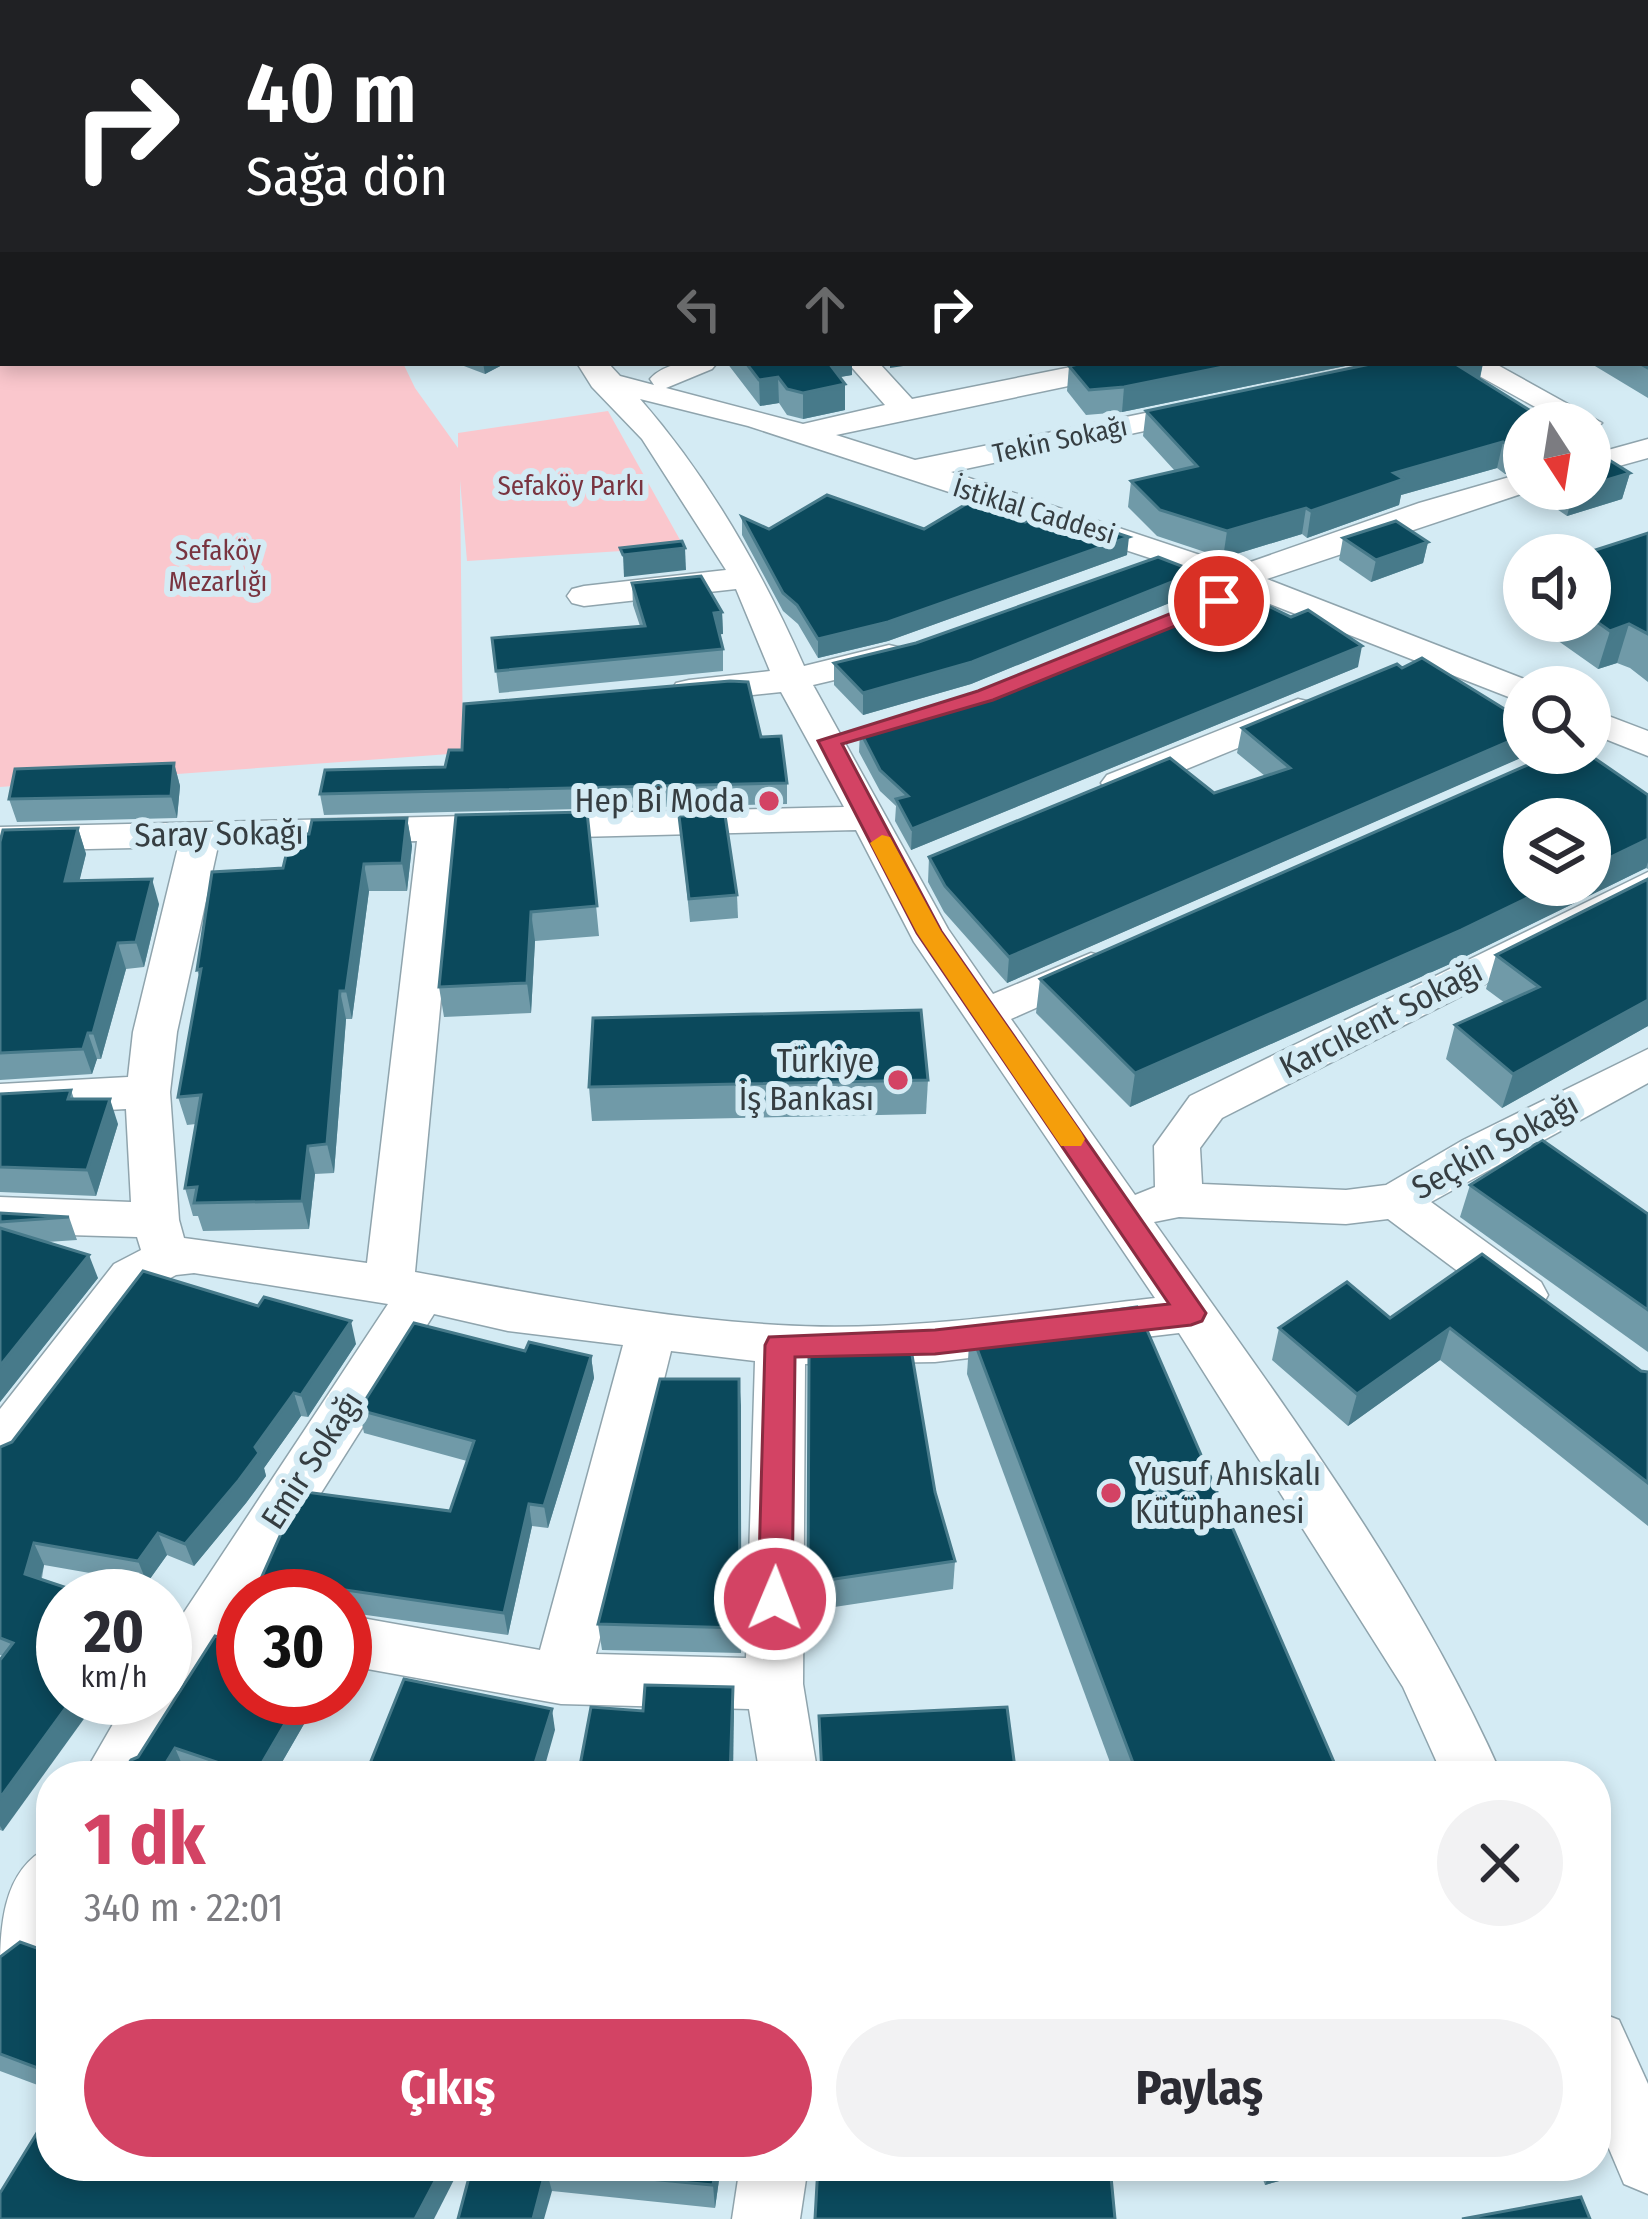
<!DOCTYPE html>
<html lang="tr">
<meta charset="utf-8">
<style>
body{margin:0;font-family:"Fira Sans Condensed",sans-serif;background:#f2f2f3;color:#2b2b33;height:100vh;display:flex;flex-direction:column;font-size:45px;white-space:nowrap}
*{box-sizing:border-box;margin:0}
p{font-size:39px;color:#7c7c81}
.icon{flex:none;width:66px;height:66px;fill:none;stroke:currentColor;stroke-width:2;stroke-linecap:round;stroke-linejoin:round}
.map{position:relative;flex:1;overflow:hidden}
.side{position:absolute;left:36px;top:1761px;width:1575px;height:420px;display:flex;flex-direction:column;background:#fff;border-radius:48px;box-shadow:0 6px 18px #0003}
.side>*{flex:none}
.top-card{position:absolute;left:0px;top:0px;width:1650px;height:366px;box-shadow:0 6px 18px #0003;background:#202124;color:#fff;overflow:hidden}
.needle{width:78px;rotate:168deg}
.fabs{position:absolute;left:1503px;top:402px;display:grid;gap:24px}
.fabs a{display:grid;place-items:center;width:108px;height:108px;border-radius:50%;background:#fff;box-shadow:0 6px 18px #0003;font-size:60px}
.speed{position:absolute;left:36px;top:1569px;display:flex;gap:24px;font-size:60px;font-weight:700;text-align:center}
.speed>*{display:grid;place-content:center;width:156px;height:156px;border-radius:50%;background:#fff;box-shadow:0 6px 18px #0003;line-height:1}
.speed small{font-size:30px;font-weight:400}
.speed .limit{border:18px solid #d22;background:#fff;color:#111}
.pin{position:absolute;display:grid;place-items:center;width:102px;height:102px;color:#fff;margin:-51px;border:6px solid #fff;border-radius:50%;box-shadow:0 3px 12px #0007}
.me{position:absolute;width:132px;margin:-66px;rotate:1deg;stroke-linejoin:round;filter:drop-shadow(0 0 9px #0008)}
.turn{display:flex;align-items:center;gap:42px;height:252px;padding:0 48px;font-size:54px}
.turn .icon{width:156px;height:156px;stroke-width:2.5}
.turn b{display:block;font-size:84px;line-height:102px}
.lanes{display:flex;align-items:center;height:114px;padding:0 48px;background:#0003;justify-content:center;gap:60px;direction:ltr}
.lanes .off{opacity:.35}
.round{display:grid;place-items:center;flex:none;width:126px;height:126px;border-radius:63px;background:#f2f2f3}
.overview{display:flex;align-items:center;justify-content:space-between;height:204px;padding:0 48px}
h1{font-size:72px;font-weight:700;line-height:90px;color:#d34364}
.primary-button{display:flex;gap:24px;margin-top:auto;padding:24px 48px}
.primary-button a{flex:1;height:138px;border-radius:72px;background:#d34364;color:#fff;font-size:48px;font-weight:700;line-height:138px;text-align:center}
.primary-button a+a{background:#f2f2f3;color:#2b2b33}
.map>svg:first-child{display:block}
.green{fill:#fac7cd}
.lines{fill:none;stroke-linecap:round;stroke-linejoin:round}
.minor-casing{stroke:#8fa4ad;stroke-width:3}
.major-casing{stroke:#fff;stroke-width:3}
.minor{fill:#fff;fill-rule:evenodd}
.major{fill:#f7d8db;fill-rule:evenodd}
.wall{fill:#709aa8}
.shaded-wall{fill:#477a8a}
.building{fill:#0b495c;stroke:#477a8a;stroke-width:3}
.route{fill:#d34364;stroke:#892c41;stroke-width:3}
.slow{fill:#f59e0b}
.poi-dot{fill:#d34364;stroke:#d4ebf4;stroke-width:4.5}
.labels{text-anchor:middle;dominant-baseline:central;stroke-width:12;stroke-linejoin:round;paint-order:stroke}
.far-street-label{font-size:27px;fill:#363e42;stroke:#d4ebf4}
.far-park-label{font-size:27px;fill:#793440;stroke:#d4ebf4}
.poi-label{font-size:33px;fill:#363e42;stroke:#d4ebf4;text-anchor:end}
.street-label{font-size:33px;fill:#363e42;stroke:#d4ebf4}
</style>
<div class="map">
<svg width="1648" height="2219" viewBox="0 0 1648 2219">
<rect width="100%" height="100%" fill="#d4ebf4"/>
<path class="green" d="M0 304 3 363H403L415 388 458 448V433L608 411 684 547 467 561 460 480 463 753 0 787Z"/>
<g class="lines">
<defs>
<g id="minor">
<path d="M105 0H127L128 3H106Z"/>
<path d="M692 0H714L715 3H693Z"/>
<path d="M911 0H933L934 3H912Z"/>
<path d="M1329 0H1352L1354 3H1331Z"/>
<rect x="0" y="72" width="3" height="14"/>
<rect x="0" y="167" width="3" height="16"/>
<rect x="0" y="285" width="3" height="16"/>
<rect x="1647" y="304" width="1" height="16"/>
<path d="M577 363H608L620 376 654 385 650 379C668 360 692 363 717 363L712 369 666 388 803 424 885 405 848 363H879L912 399 1091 363H1150L1135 372 836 435 915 460 1204 401 1215 404 1219 410 1215 416 951 472 1236 567 1419 503 1513 476 1524 473V489H1536L1267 579 1537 684 1524 687V703L1162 562 748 426 640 399C709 478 762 571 804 666L889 645 902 648 907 656 902 664 813 685 948 929 993 994 1091 953 1106 957 1112 967 1106 977 1011 1019 1135 1195 1155 1187 1154 1146 1190 1096 1648 872V901L1222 1118 1200 1148 1202 1184 1346 1190 1386 1185 1463 1140 1648 1049V1083L1431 1202 1541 1282 1548 1295 1541 1308 1524 1314 1507 1308 1388 1219 1346 1224 1179 1217 1154 1222C1279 1399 1414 1577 1502 1776H1443L1403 1687 1179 1333 935 1362 805 1364 803 1684 818 1776H760L749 1709 561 1704 345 1665V1615L540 1650 623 1345 508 1331 434 1314 256 1596H243V1617L144 1776H83L128 1698H165V1641L388 1304 194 1273 176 1275 148 1290 18 1462 0 1468V1409L114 1264 141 1250 137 1237 0 1233V1197L131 1202 126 1109 0 1116V1084L128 1077 133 1032 178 847 0 851V827L844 807 781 692 689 702 676 699 671 691 676 683 689 680 770 671 736 589 584 606 572 603 567 596 572 589 584 586 726 570 642 439 592 387ZM856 830 914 942 1155 1298C1031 1312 903 1333 778 1325 656 1318 535 1294 415 1272L456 840ZM417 841 367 1263 184 1238 179 1220 170 1092 177 1032 218 846ZM671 1351 755 1361 746 1658 596 1654Z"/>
<path d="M1456 363H1494L1602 423 1590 431V423H1564Z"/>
<path d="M1648 439V458L1590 474V455Z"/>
<path d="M1298 699 1311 702 1316 710 1311 718 1133 791H1107L1101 783 1107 775Z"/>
<path d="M1590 709 1648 731V756L1590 733Z"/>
<path d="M51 1846C51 1900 61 1960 0 1985 0 1930 0 1870 51 1846Z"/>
<path d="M1596 2011 1619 2020 1648 2084V2194L1624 2184 1596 2118Z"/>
<path d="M740 2166H808L800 2219H732Z"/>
</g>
<g id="major">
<path d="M0 0H71L3 3 0 11Z"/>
<path d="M362 0H393L360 3Z"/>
</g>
</defs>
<use href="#minor" class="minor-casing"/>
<use href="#major" class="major-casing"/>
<use href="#minor" class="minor"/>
<use href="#major" class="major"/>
</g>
<g class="wall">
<path d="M1437 0H1640L1643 3H1440Z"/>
<path d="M1648 316V398L1590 363H1647Z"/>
<path d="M456 363H506L485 374Z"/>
<path d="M727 363H852V375L840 377 845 410 803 419 787 415 779 403 760 406Z"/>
<path d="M1360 363 1122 412 1086 415 1067 391 1069 366Z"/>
<path d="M1375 363H1483L1480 379 1550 423 1505 474 1497 468 1401 495 1399 505 1307 538 1302 534 1223 558 1157 536 1128 507 1131 481 1175 471 1143 436 1146 411Z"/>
<path d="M1630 473 1622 499 1567 516 1535 494 1537 489H1590Z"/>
<path d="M742 517 769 529H924L1025 522 1127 555 888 641 818 658 798 624 783 611 742 535Z"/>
<path d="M1648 533V682L1630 668 1617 663 1598 669 1530 621H1590V555Z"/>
<path d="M1343 538 1428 542 1423 563 1371 582 1339 560Z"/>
<path d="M1197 572 1194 593 971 684 863 715 834 685V663Z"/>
<path d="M1524 579V617L1516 611Z"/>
<path d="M632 583 722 612 723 634H719L723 649V671L499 693 492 638 640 626 633 605Z"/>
<path d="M1358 667 911 850 895 821 896 806 880 791 859 752 860 731Z"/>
<path d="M1242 728 1531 753 1007 983 944 912 928 882 929 857 1214 793 1265 776 1237 753Z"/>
<path d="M761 737 787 783V804L324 815 320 794 445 767Z"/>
<path d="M174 763 180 786 177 818 17 822 9 799Z"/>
<path d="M1648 795V869L1646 868 1452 963 1130 1107 1036 1013 1040 979Z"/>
<path d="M587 812 599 936 535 941 531 1013 444 1017 439 987Z"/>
<path d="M679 816 737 895 738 918 690 922Z"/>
<path d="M407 818 412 846 407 891H369L352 1019H346L334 1173 315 1174 309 1229 203 1231 198 1216H193L185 1188 196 1124 187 1125 178 1097 200 978 197 970 283 868 309 834Z"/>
<path d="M78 828 86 854 79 881 159 904 144 967 126 969 101 1059H97L92 1074 0 1080V842Z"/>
<path d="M1648 879V1026L1502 1108 1446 1059 1455 1025 1505 1003 1486 989 1496 955Z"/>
<path d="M928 1080 926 1114 592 1121 589 1087Z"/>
<path d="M71 1090 74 1099 118 1124 96 1196 0 1192V1094Z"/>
<path d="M1470 1185 1648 1214V1352L1460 1217Z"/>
<path d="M0 1213 69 1217 77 1240 47 1242 98 1278 0 1402Z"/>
<path d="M1482 1254 1641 1371 1648 1372V1526L1440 1360 1348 1426 1272 1360 1279 1328 1390 1318Z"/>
<path d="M970 1330 1340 1776H1115L967 1374Z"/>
<path d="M356 1344 308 1417 301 1416 264 1468 266 1476 246 1503 194 1566 167 1555 147 1583 44 1565 3 1831 0 1830V1660L3 1656 0 1655V1447Z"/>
<path d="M525 1351 591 1356 594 1378 548 1528 532 1526 508 1635 345 1612V1596H264L259 1583 450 1511 467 1461 364 1433 359 1410Z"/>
<path d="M809 1356 935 1492 955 1561 953 1589 808 1611Z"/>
<path d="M739 1379 741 1653 602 1650 598 1624Z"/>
<path d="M319 1698 274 1776H205L184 1769 180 1776H120L131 1760Z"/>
<path d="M51 1953V2090L0 2071V1957Z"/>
<path d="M472 2166H721L715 2208 552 2191Z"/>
<path d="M1258 2166H1334L1265 2185Z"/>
</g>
<g class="shaded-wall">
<path d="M483 363H506L485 374Z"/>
<path d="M822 363H852V375L822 380Z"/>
<path d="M890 363H923L890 368Z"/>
<path d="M1243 363H1360L1122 412 1124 387Z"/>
<path d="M1451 363H1483L1479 381Z"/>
<path d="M778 377 779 403 760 406 759 380Z"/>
<path d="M845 384V410L803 419V393Z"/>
<path d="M1503 442 1497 468 1401 495 1399 505 1307 538 1311 511 1394 473Z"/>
<path d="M1524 445V470L1505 474 1512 448Z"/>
<path d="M1630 473 1622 499 1567 516 1574 489H1590V485Z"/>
<path d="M1306 508 1302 534 1223 558 1227 531Z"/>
<path d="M1129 537 1127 555 888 641 818 658V639Z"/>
<path d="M1428 542 1423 563 1371 582 1376 560Z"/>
<path d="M685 548 686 570 624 577 623 555Z"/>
<path d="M1197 572 1194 593 971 684 863 715V693Z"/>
<path d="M722 612 723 634 715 635 714 613Z"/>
<path d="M1629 624 1617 663 1598 669 1610 631Z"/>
<path d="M1362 646 1358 667 911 850 912 829Z"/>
<path d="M1524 735V753H1531L1530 754 1007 983 1009 957Z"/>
<path d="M174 763 180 786 177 818 171 796Z"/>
<path d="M407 818 412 846 407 891 402 863Z"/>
<path d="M78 828 86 854 73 907 65 881Z"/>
<path d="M1648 839V862L1646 868 1452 963 1130 1107 1135 1073 1554 885H1590V867Z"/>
<path d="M364 864 369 891 352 1019 346 991Z"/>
<path d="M152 879 159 904 144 967 136 942Z"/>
<path d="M531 912 535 941 531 1013 527 983Z"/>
<path d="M118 943 126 969 101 1059 93 1033Z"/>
<path d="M340 991 346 1019 334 1173 327 1144Z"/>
<path d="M1648 1000V1026L1502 1108 1513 1074Z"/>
<path d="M88 1033 97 1059 92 1074 83 1049Z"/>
<path d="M110 1099 118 1124 96 1196 87 1170Z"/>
<path d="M308 1146 315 1174 309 1229 302 1201Z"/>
<path d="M89 1255 98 1278 0 1402V1366Z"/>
<path d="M351 1321 356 1344 308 1417 301 1395Z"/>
<path d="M1450 1328 1440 1360 1348 1426 1357 1394Z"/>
<path d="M591 1356 594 1378 548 1528 544 1506Z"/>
<path d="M739 1379 741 1406V1653L740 1628Z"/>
<path d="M294 1393 301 1416 264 1468 266 1476 246 1503 194 1566 185 1544Z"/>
<path d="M529 1504 532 1526 508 1635 504 1613Z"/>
<path d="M158 1533 167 1555 147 1583 138 1561Z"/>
<path d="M34 1543 44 1565 36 1596 25 1574Z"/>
<path d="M733 1687 734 1713 733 1776H730Z"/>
<path d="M73 1698H99L3 1831 0 1826V1798Z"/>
<path d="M300 1698H319L274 1776H255Z"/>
<path d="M552 1709 555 1730 542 1776H531Z"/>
<path d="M175 1748 184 1769 180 1776H158Z"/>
<path d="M443 2166H461L434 2219H415Z"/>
<path d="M716 2166H721L715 2208 713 2185Z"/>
<path d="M1273 2166H1334L1265 2185Z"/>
<path d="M546 2169 552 2191 544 2219H533Z"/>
</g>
<g class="building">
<path d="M506 0H665L666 3H506Z"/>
<path d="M729 0H893L894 3H730Z"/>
<path d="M1460 0H1640L1643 3H1463Z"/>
<path d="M1647 7 1648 8V178L1647 177Z"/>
<path d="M1647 316H1648V368L1639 363H1647Z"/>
<path d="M746 363H829L845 384 803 393 787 389 778 377 759 380Z"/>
<path d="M1083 363H1243L1124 387 1089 390 1069 366Z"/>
<path d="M1375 363H1454L1550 423H1524V445L1512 448 1503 442 1394 473 1404 479 1311 511 1306 508 1227 531 1160 510 1131 481 1197 466 1146 411Z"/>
<path d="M1590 448 1630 473 1590 485Z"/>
<path d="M827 495 924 529 973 500 1025 522 1035 517 1069 536 1108 530 1129 537 888 622 818 639 797 605 783 593 742 517 769 529Z"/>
<path d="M1396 521 1428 542 1376 560 1343 538Z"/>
<path d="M1648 533V634L1629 624 1610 631 1590 617V555H1580Z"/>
<path d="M682 541 685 548 623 555 620 548Z"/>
<path d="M1158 557 1197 572 972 662 863 693 834 663 916 643Z"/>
<path d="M701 576 722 612 714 613 723 649 496 671 492 638 645 626 632 583Z"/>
<path d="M1237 591 1291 617 1308 610 1362 646 912 829 896 799 908 796 880 770 860 731 1001 687Z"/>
<path d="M1422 658 1524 721V735L1009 957 945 886 929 857 1170 758 1214 793 1290 768 1242 728 1397 664 1402 668Z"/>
<path d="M730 681 748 682 761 737 781 736 787 783 320 794 325 770 445 767 449 750H462L464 704Z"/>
<path d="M1555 753H1587L1648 795V839L1590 867V819H1524V885H1554L1461 930 1135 1073 1040 979Z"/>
<path d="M174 763 171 796 9 799 15 769Z"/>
<path d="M587 812 597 906 531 912 527 983 439 987 456 815Z"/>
<path d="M725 815 737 895 689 899 679 816Z"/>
<path d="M407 818 402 863 364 864 346 991H340L327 1144 308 1146 302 1201 194 1203 197 1187 185 1188 201 1095 178 1097 201 969 197 970 212 872 283 868 291 834H309L312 820Z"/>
<path d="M78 828 65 881 152 879 136 942 118 943 93 1033H88L83 1049 0 1053V842L3 830Z"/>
<path d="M1648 879V1000L1513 1074 1455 1025 1539 987 1496 955Z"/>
<path d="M921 1010 928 1080 589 1087 593 1018Z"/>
<path d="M71 1090 68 1099H110L87 1170 0 1167V1094Z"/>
<path d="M1542 1140 1648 1214V1310L1470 1185Z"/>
<path d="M0 1213 69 1217 0 1222Z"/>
<path d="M0 1228 89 1255 0 1366Z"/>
<path d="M1482 1254 1641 1371 1648 1372V1483L1450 1328 1357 1394 1279 1328 1347 1282 1390 1318Z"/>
<path d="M143 1271 258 1306 264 1297 351 1321 301 1395 294 1393 255 1447 259 1453 239 1480 185 1544 158 1533 138 1561 34 1543 25 1574 91 1596H63V1698H73L0 1798V1660L13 1643 0 1638V1447L12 1442Z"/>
<path d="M1137 1307 1340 1776H1138L970 1330Z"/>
<path d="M414 1323 525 1351 529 1342 591 1356 544 1506 529 1504 504 1613 339 1589 333 1596H330L259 1583 284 1527 306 1492 450 1511 474 1441 359 1410Z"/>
<path d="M911 1349 935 1492 955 1561 808 1583 809 1356Z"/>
<path d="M660 1379H739L740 1628 598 1624Z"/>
<path d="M215 1636 243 1646V1698H300L255 1775 175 1748 158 1776H120L131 1760 138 1757Z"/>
<path d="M404 1679 552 1709 531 1776H365Z"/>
<path d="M645 1685 733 1687 730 1776H578L591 1707 643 1711Z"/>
<path d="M1007 1707 1016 1776H822L819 1716Z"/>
<path d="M51 1861V1883L44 1881 45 1871Z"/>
<path d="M20 1942 51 1953V2073L0 2054V1957Z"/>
<path d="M51 2110V2166H443L415 2219H0V2193Z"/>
<path d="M472 2166H716L713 2185 546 2169 533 2219H458Z"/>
<path d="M818 2166H1110L1115 2219H815Z"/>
<path d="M1581 2197 1590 2219H1462Z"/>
</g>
<path class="route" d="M1219 594 1227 596V605L993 700 842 744 941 931 1206 1313 1202 1321 1191 1325 935 1354 795 1357 792 1599 787 1609 775 1614 763 1609 758 1599 765 1345 769 1337 935 1330 1169 1304 917 933 818 741 978 691Z"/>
<path class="slow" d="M882 835 890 837 941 931 1081 1132 1085 1139 1081 1146H1061L917 933 870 843Z"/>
<g class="poi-dot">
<circle cx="769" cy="801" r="12"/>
<circle cx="898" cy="1080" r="12"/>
<circle cx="1111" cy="1493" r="12"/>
</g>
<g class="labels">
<g class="far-street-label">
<text transform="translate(1060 440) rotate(-12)">Tekin Sokağı</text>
<text transform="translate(1034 511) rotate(17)">İstiklal Caddesi</text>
</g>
<g class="far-park-label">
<text x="571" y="486">Sefaköy Parkı</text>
<text x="218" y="551">Sefaköy<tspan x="218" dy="31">Mezarlığı</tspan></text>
</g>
<g class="poi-label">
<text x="745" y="801">Hep Bi Moda</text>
<text x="874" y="1061">Türkiye<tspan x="874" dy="38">İş Bankası</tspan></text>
<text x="1135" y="1474" text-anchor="start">Yusuf Ahıskalı<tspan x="1135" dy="38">Kütüphanesi</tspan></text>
</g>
<g class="street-label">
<text transform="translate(219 834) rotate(-1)">Saray Sokağı</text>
<text transform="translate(1381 1019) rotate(-27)">Karcıkent Sokağı</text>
<text transform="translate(1495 1146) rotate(-29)">Seçkin Sokağı</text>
<text transform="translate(312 1460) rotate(-57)">Emir Sokağı</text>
</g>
</g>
</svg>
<div class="fabs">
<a><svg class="needle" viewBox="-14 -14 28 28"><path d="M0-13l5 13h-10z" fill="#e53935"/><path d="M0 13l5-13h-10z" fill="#7c7c81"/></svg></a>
<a><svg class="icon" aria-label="sound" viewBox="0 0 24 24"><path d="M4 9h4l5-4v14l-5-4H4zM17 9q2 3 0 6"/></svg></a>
<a><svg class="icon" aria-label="search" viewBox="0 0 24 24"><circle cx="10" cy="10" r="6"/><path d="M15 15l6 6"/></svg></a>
<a><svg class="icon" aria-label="layers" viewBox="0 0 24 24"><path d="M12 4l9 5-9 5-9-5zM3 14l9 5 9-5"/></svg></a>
</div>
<div class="speed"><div>20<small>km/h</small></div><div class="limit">30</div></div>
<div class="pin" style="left:1219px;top:601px;background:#d93025"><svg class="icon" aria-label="arrive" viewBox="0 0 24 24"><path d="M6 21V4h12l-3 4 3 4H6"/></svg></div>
<svg class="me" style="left:775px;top:1599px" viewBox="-20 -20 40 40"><circle r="17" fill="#d34364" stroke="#fff" stroke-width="3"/><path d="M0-11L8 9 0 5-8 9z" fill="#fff"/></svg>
<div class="top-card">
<div class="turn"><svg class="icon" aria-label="right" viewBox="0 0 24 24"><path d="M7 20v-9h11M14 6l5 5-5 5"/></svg><div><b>40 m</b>Sağa dön</div></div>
<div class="lanes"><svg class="icon off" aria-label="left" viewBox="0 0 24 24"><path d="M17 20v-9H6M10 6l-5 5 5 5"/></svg><svg class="icon off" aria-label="ahead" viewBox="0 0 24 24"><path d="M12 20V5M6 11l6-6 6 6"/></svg><svg class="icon" aria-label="right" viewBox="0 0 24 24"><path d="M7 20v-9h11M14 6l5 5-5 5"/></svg></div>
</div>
<section class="side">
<div class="overview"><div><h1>1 dk</h1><p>340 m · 22:01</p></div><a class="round"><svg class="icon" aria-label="close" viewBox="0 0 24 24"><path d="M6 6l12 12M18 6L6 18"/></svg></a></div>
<div class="primary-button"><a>Çıkış</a><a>Paylaş</a></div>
</section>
</div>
